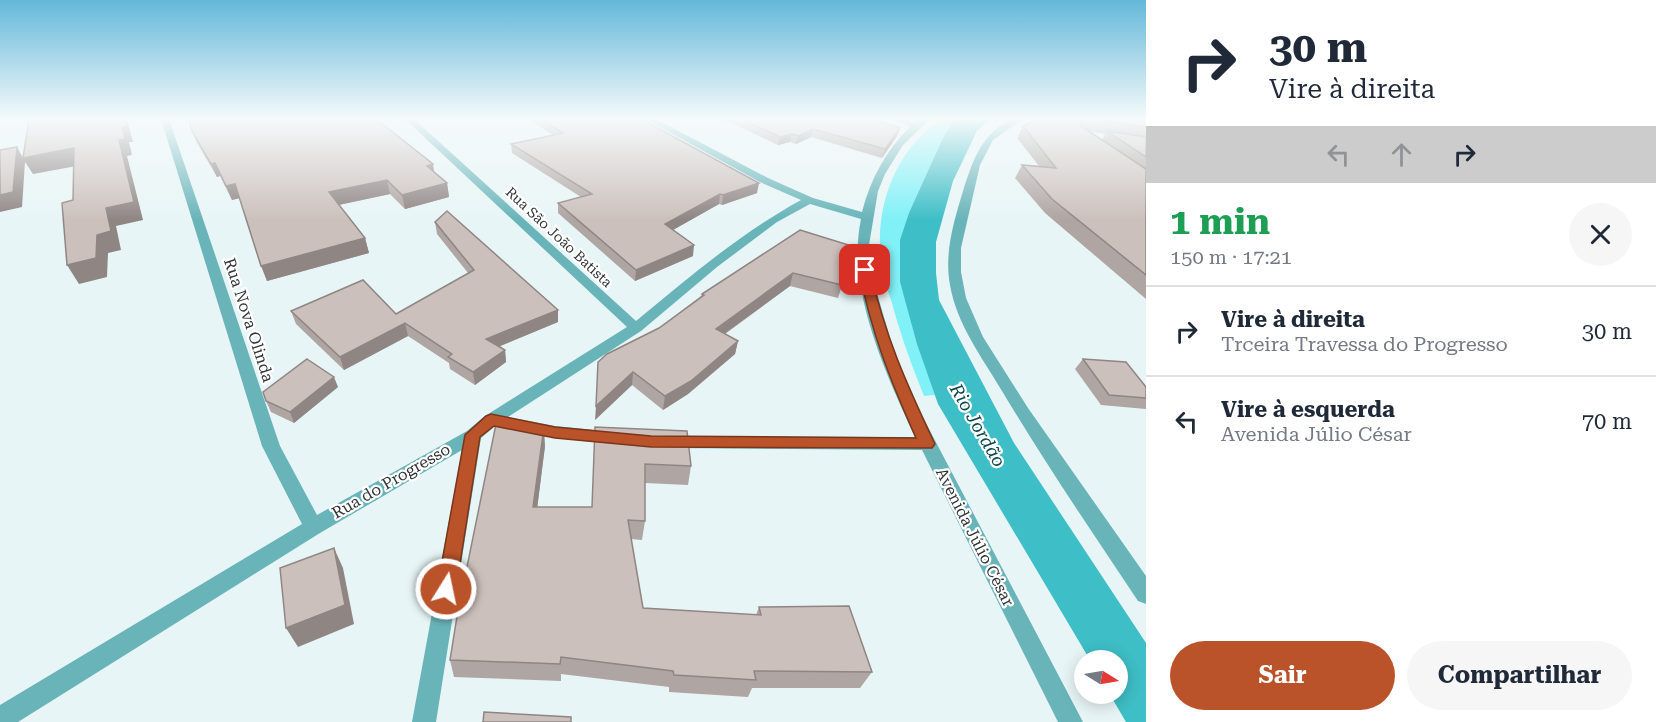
<!DOCTYPE html>
<html lang="pt">
<meta charset="utf-8">
<style>
body{margin:0;font-family:"Roboto Serif",serif;background:#f6f6f7;color:#1f2937;height:100vh;display:flex;flex-direction:column;font-size:22px;white-space:nowrap}
*{box-sizing:border-box;margin:0}
p{font-size:20px;color:#747a83}
.icon{flex:none;width:33px;height:33px;fill:none;stroke:currentColor;stroke-width:2;stroke-linecap:round;stroke-linejoin:round}
.map{position:relative;flex:1;overflow:hidden}
.drawer{display:flex;flex-direction:column;background:#fff;width:510px}
.drawer>*{flex:none}
.top-card{background:#fff;color:#1f2937;overflow:hidden}
.needle{width:39px;rotate:101deg}
.buttons{position:absolute;left:1074px;top:650px;display:grid;gap:12px}
.buttons a{display:grid;place-items:center;width:54px;height:54px;border-radius:50%;background:#fff;box-shadow:0 3px 15px #0003;font-size:30px}
.pin{position:absolute;display:grid;place-items:center;width:51px;height:51px;color:#fff;margin:-26px;border-radius:12px;box-shadow:0 3px 9px #0006}
.me{position:absolute;width:66px;margin:-33px;rotate:10deg;stroke-linejoin:round;filter:drop-shadow(0 0 4px #0008)}
.turn{display:flex;align-items:center;gap:21px;height:126px;padding:0 24px;font-size:27px}
.turn .icon{width:78px;height:78px;stroke-width:2.5}
.turn b{display:block;font-size:42px;line-height:51px}
.lanes{display:flex;align-items:center;height:57px;padding:0 24px;background:#0003;justify-content:center;gap:30px;direction:ltr}
.lanes .off{opacity:.35}
.round{display:grid;place-items:center;flex:none;width:63px;height:63px;border-radius:32px;background:#f6f6f7}
.headline{display:flex;align-items:center;justify-content:space-between;height:102px;padding:0 24px}
h1{font-size:36px;font-weight:700;line-height:45px;color:#1e9e55}
.primary-button{display:flex;gap:12px;margin-top:auto;padding:12px 24px}
.primary-button a{flex:1;height:69px;border-radius:36px;background:#ba532a;color:#fff;font-size:24px;font-weight:700;line-height:69px;text-align:center}
.primary-button a+a{background:#f6f6f7;color:#1f2937}
ul{padding:0;list-style:none}
li{display:flex;align-items:center;gap:18px;height:90px;padding:0 24px;border-top:2px solid #e0e1e3}
li div{flex:1}
li b{display:block;font-size:22px}
li em{font-style:normal}
main{display:flex;flex:1;min-height:0}
.map>svg:first-child{display:block}
.green{fill:#80f1f7}
.water{fill:#3ebec6}
.lines{fill:none;stroke-linecap:round;stroke-linejoin:round}
.minor{fill:#68b4b9;fill-rule:evenodd}
.wall{fill:#afa5a2;fill-rule:evenodd}
.shaded-wall{fill:#8f8684}
.building{fill:#ccc0bc;stroke:#8f8684;stroke-width:1.5}
.route{fill:#ba532a;stroke:#79361b;stroke-width:1.5}
.labels{text-anchor:middle;dominant-baseline:central;stroke-width:4.5;stroke-linejoin:round;paint-order:stroke}
.far-street-label{font-size:14px;fill:#303535;stroke:#fff}
.street-label{font-size:16px;fill:#303535;stroke:#fff}
.water-label{font-size:18px;font-style:italic;fill:#0e464a;stroke:#fff}
</style>
<main>
<div class="map">
<svg width="1146" height="722" viewBox="0 0 1146 722">
<rect width="100%" height="100%" fill="#e8f5f6"/>
<path class="green" d="M941 119H957L952 123 900 282 935 395 924 396C911 364 900 333 891 300 888 290 883 280 882 269 873 212 892 153 941 119Z"/>
<path class="water" d="M957 119H991L977 131 953 181 936 242V273L939 300 1014 443 1146 643V722H1126L1109 693H1118V660H1090L938 404 917 344 900 282V240L909 213 943 138 952 123Z"/>
<g class="lines">
<g class="minor">
<path d="M161 119H169L280 446 317 515 467 431 485 416 627 327 405 119H414L636 321C689 277 741 233 801 200L760 182 645 119H656L768 178 813 198 862 212C870 180 886 150 910 127L893 119H905L915 123 921 119H930L903 145 885 174 878 191 869 245 876 290 894 351 919 410 1083 722H1058L922 450 669 448 663 447 660 442 663 437 669 436 915 437C886 374 846 289 861 219L810 204 777 222 717 267 641 331 508 417 555 426 615 432 621 433 624 438 621 443 615 444 555 438 494 427 481 438 436 722H412L462 450 320 533 18 722H0V705L302 524 262 446Z"/>
<path d="M1012 119H1023L993 140 980 165 961 248V272L966 298 983 337 1028 408 1146 576V604L1138 601C1092 532 1045 463 1002 391 982 357 957 325 950 285 944 253 954 221 963 191 973 160 981 134 1012 119Z"/>
</g>
</g>
<g class="wall">
<path d="M528 119H641L757 193 722 205 719 204 673 230 693 256 635 281 558 213V203L581 197 512 153 511 144 553 135Z"/>
<path d="M723 119H872L897 136 882 158 811 137 796 144 790 142 778 145Z"/>
<path d="M1038 119H1146V299L1045 213 1015 178 1022 165 1039 166 1017 138 1023 126ZM1089 131 1105 134 1102 140Z"/>
<path d="M191 129 434 172 447 183 449 197 405 209 390 194 339 205 365 238 369 253 267 281 239 198 232 200 220 176 217 177 196 141Z"/>
<path d="M435 222 558 310V322L500 346 505 350 506 362 475 385 450 369 449 363 408 336 344 370 296 324 291 311 396 314 468 273 437 234Z"/>
<path d="M855 247 838 298 790 286 725 334 738 341 735 354 688 394 663 410 632 385 595 420 659 328 701 296 702 294Z"/>
<path d="M1083 359 1146 387V409L1101 405 1075 369Z"/>
<path d="M338 387 294 423 271 412 266 401Z"/>
<path d="M595 427 691 466 688 485 645 483V521L642 540 631 539 643 608 756 615 759 607 872 672 860 688H752L748 697 669 692V687L561 674V681L454 677 450 660 467 567 545 446 537 507H592Z"/>
</g>
<g class="shaded-wall">
<path d="M124 119H127L133 142H129L132 155 127 156 143 220 116 226 121 250 108 253 107 277 79 284 67 265 97 235 106 208Z"/>
<path d="M900 128 897 136 882 158 885 149Z"/>
<path d="M813 129 811 137 796 144 798 136Z"/>
<path d="M792 134 790 142 778 145 780 137Z"/>
<path d="M17 147 23 158 74 148 82 165 33 174 25 162 22 207 0 212V195Z"/>
<path d="M215 163 220 176 217 177 211 164Z"/>
<path d="M433 164 435 178 427 166Z"/>
<path d="M387 180 390 194 333 206 329 192Z"/>
<path d="M447 183 449 197 405 209 402 195Z"/>
<path d="M759 183 757 193 722 205 723 195Z"/>
<path d="M235 184 240 198 232 200 226 186Z"/>
<path d="M720 194 719 204 664 235 665 224Z"/>
<path d="M365 238 369 253 267 281 261 266Z"/>
<path d="M694 245 693 256 635 281 636 270Z"/>
<path d="M793 273 790 286 713 342 716 329Z"/>
<path d="M558 310V322L488 351 486 339Z"/>
<path d="M405 323 408 336 344 370 340 357Z"/>
<path d="M738 341 735 354 688 394 663 410 665 396Z"/>
<path d="M505 350 506 362 475 385 473 372Z"/>
<path d="M633 372 632 385 595 420 596 406Z"/>
<path d="M334 377 338 387 294 423 290 412Z"/>
<path d="M544 427 545 446 535 526 533 507Z"/>
<path d="M334 548 343 568 354 624 298 647 286 628Z"/>
</g>
<g class="building">
<path d="M29 119H124L126 126 122 127 125 139 119 140 134 202 106 208 111 231 97 235 96 258 67 265 62 203 73 200 74 148 23 158Z"/>
<path d="M189 119H376L433 164 427 166 447 183 402 195 387 180 329 192 365 238 261 266 235 184 226 186 215 163 211 164 191 129Z"/>
<path d="M541 119H641L759 183 723 195 720 194 665 224 694 245 636 270 558 203 592 194 511 144 563 133Z"/>
<path d="M741 119H872L900 128 885 149 813 129 798 136 792 134 780 137Z"/>
<path d="M1038 119H1078L1081 122V126L1146 169V275L1052 199 1022 165 1056 168 1023 126Z"/>
<path d="M1095 119H1146V127Z"/>
<path d="M1107 131 1146 137V157Z"/>
<path d="M17 147 13 192 0 195V150Z"/>
<path d="M447 211 558 310 486 339 505 350 473 372 448 357 452 354 405 323 340 357 291 311 363 280 396 314 474 270 435 222Z"/>
<path d="M800 230 855 247 842 285 793 273 716 329 738 341 691 381 665 396 633 372 596 406 598 362 607 354 659 328 704 295 702 294Z"/>
<path d="M307 359 334 377 290 412 266 401 263 392Z"/>
<path d="M1083 359 1126 362 1146 387V398L1109 395Z"/>
<path d="M496 424 544 427 533 507H592L595 427 687 431 691 466 645 464V521L628 520 643 608 761 615 759 607 849 606 872 672 754 671 756 680 674 675 673 671 561 657 560 664 450 660 465 567H467Z"/>
<path d="M334 548 345 605 286 628 280 568Z"/>
<path d="M484 712 571 717V722H483Z"/>
</g>
<linearGradient id="sky" x2="0" y2="1"><stop stop-color="#64b8da"/><stop offset="0.54" stop-color="#f5fafb"/><stop offset="1" stop-color="#f5fafb" stop-opacity="0"/></linearGradient>
<rect width="1146" height="220" fill="url(#sky)"/>
<path class="route" d="M865 266 870 270C885 336 906 383 935 444L932 448 651 447 555 438 494 426 480 437 456 589 453 596 446 598 439 596 437 589 465 435 486 416 491 414 555 427 651 436 916 438C890 380 871 332 859 270Z"/>
<g class="labels">
<g class="far-street-label">
<text transform="translate(559 237) rotate(43)">Rua São João Batista</text>
</g>
<g class="street-label">
<text transform="translate(249 320) rotate(72)">Rua Nova Olinda</text>
<text transform="translate(391 481) rotate(-30)">Rua do Progresso</text>
<text transform="translate(975 537) rotate(63)">Avenida Júlio César</text>
</g>
<g class="water-label">
<text transform="translate(978 425) rotate(60)">Rio Jordão</text>
</g>
</g>
</svg>
<div class="buttons">
<a><svg class="needle" viewBox="-14 -14 28 28"><path d="M0-13l5 13h-10z" fill="#e53935"/><path d="M0 13l5-13h-10z" fill="#747a83"/></svg></a>
</div>
<div class="pin" style="left:865px;top:270px;background:#d93025"><svg class="icon" aria-label="arrive" viewBox="0 0 24 24"><path d="M6 21V4h12l-3 4 3 4H6"/></svg></div>
<svg class="me" style="left:446px;top:589px" viewBox="-20 -20 40 40"><circle r="17" fill="#ba532a" stroke="#fff" stroke-width="3"/><path d="M0-11L8 9 0 5-8 9z" fill="#fff"/></svg>
</div>
<section class="drawer">
<div class="top-card">
<div class="turn"><svg class="icon" aria-label="right" viewBox="0 0 24 24"><path d="M7 20v-9h11M14 6l5 5-5 5"/></svg><div><b>30 m</b>Vire à direita</div></div>
<div class="lanes"><svg class="icon off" aria-label="left" viewBox="0 0 24 24"><path d="M17 20v-9H6M10 6l-5 5 5 5"/></svg><svg class="icon off" aria-label="ahead" viewBox="0 0 24 24"><path d="M12 20V5M6 11l6-6 6 6"/></svg><svg class="icon" aria-label="right" viewBox="0 0 24 24"><path d="M7 20v-9h11M14 6l5 5-5 5"/></svg></div>
</div>
<div class="headline"><div><h1>1 min</h1><p>150 m · 17:21</p></div><a class="round"><svg class="icon" aria-label="close" viewBox="0 0 24 24"><path d="M6 6l12 12M18 6L6 18"/></svg></a></div>
<ul>
<li><svg class="icon" aria-label="right" viewBox="0 0 24 24"><path d="M7 20v-9h11M14 6l5 5-5 5"/></svg><div><b>Vire à direita</b><p>Trceira Travessa do Progresso</p></div><em>30 m</em></li>
<li><svg class="icon" aria-label="left" viewBox="0 0 24 24"><path d="M17 20v-9H6M10 6l-5 5 5 5"/></svg><div><b>Vire à esquerda</b><p>Avenida Júlio César</p></div><em>70 m</em></li>
</ul>
<div class="primary-button"><a>Sair</a><a>Compartilhar</a></div>
</section>
</main>
